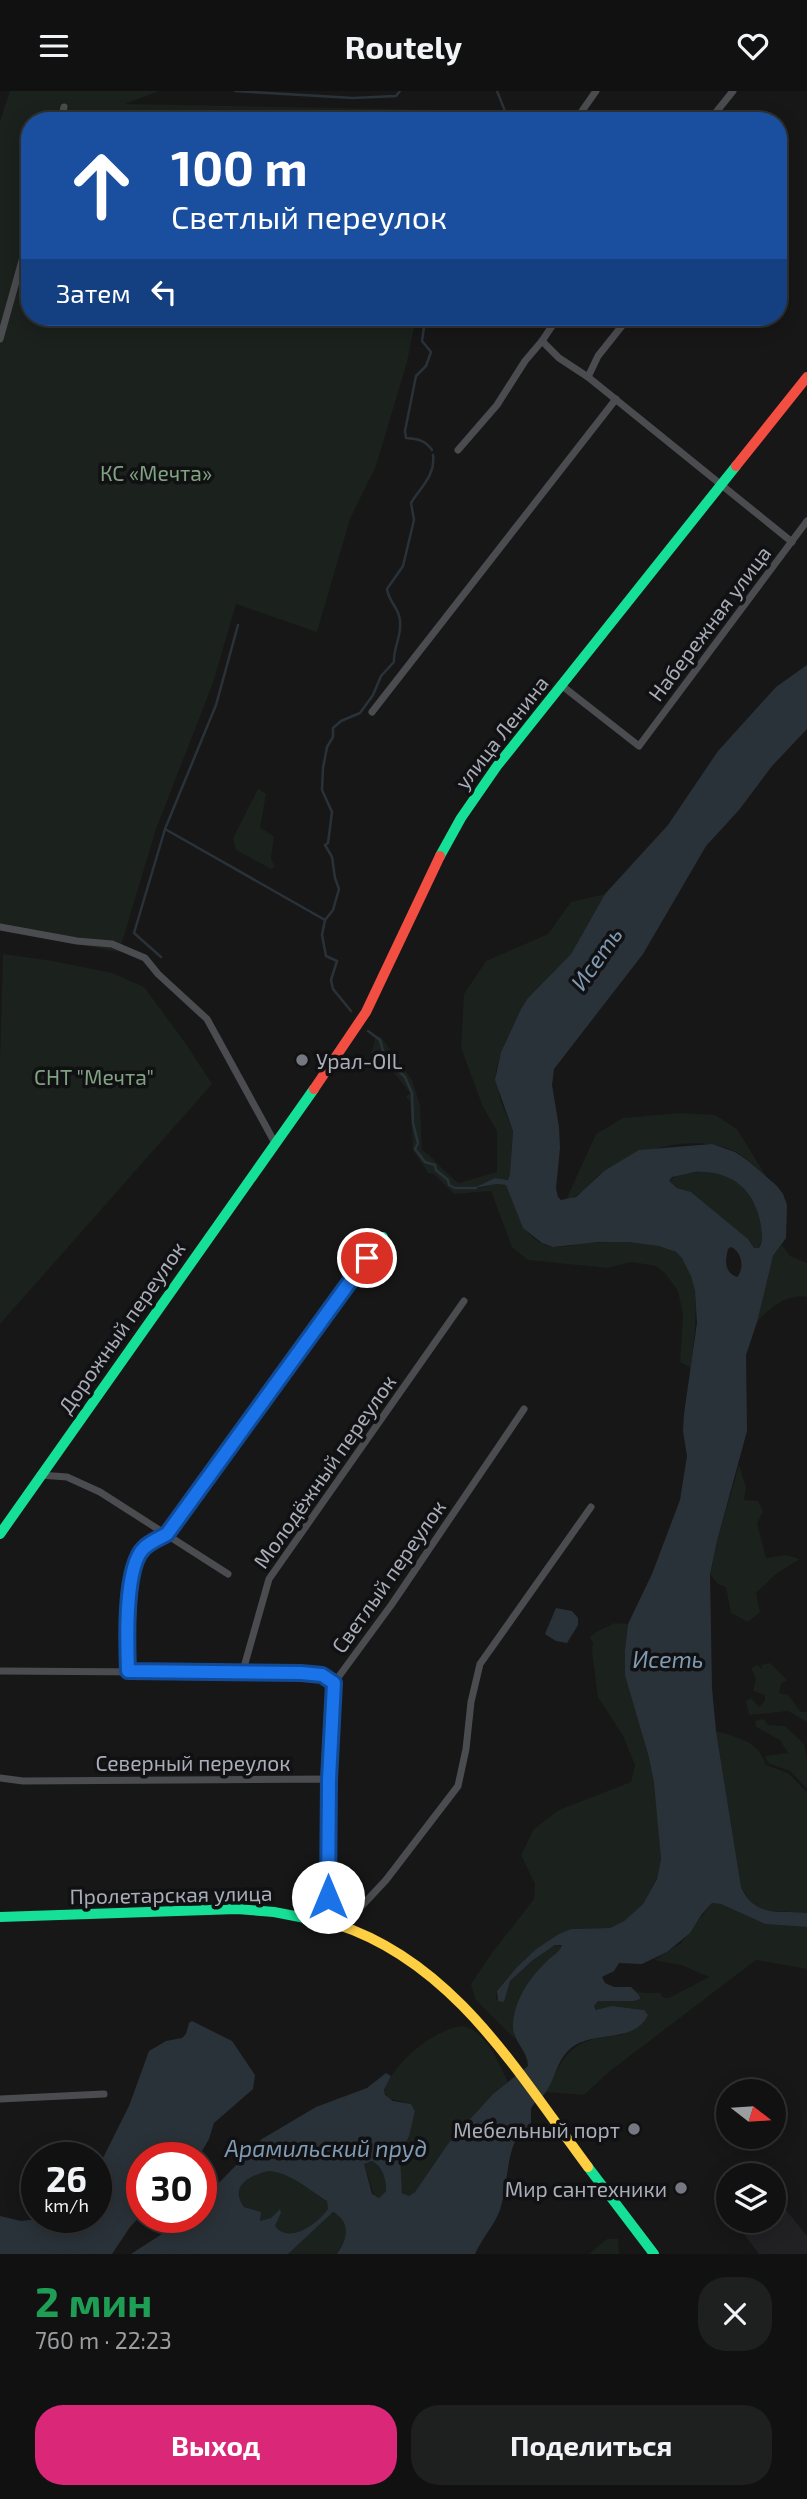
<!DOCTYPE html>
<html lang="ru">
<meta charset="utf-8">
<style>
body{margin:0;font-family:"Exo 2",sans-serif;background:#1e1f1f;color:#f1f3f6;height:100vh;display:flex;flex-direction:column;font-size:26px;white-space:nowrap}
*{box-sizing:border-box;margin:0}
p{font-size:23px;color:#9c9d9f}
.icon{flex:none;width:38px;height:38px;fill:none;stroke:currentColor;stroke-width:2;stroke-linecap:round;stroke-linejoin:round}
.map{position:relative;height:2163px;overflow:hidden}
.details{display:flex;flex-direction:column;background:#111;flex:1}
.details>*{flex:none}
.top-card{position:absolute;left:21px;top:21px;width:766px;height:214px;border-radius:28px;box-shadow:0 4px 18px #0003,0 0 0 2px #303131;background:#1a4fa0;color:#fff;overflow:hidden}
.needle{width:46px;rotate:107deg}
.tools{position:absolute;left:716px;top:1988px;display:grid;gap:14px}
.tools a{display:grid;place-items:center;width:70px;height:70px;border-radius:50%;background:#111;box-shadow:0 4px 18px #0003,0 0 0 2px #303131;font-size:35px}
.speed{position:absolute;left:21px;top:2051px;display:flex;gap:14px;font-size:35px;font-weight:700;text-align:center}
.speed>*{display:grid;place-content:center;width:91px;height:91px;border-radius:50%;background:#111;box-shadow:0 4px 18px #0003,0 0 0 2px #303131;line-height:1}
.speed small{font-size:18px;font-weight:400}
.speed .limit{border:10px solid #d22;background:#fff;color:#111}
.pin{position:absolute;display:grid;place-items:center;width:60px;height:60px;color:#fff;margin:-30px;border:4px solid #fff;border-radius:50%;box-shadow:0 2px 7px #0007}
.me{position:absolute;width:77px;margin:-38px;rotate:0deg;stroke-linejoin:round;filter:drop-shadow(0 0 5px #0008)}
.turn{display:flex;align-items:center;gap:24px;height:147px;padding:0 35px;font-size:32px}
.turn .icon{width:91px;height:91px;stroke-width:2.5}
.turn b{display:block;font-size:49px;line-height:60px}
.then{display:flex;align-items:center;height:66px;padding:0 35px;background:#0003;gap:14px;font-size:26px}
.round{display:grid;place-items:center;flex:none;width:74px;height:74px;border-radius:28px;background:#1e1f1f}
.head{display:flex;align-items:center;justify-content:space-between;height:119px;padding:0 35px}
h1{font-size:42px;font-weight:700;line-height:52px;color:#1e9e55}
.button{display:flex;gap:14px;margin-top:auto;padding:14px 35px}
.button a{flex:1;height:80px;border-radius:28px;background:#db2777;color:#fff;font-size:28px;font-weight:700;line-height:80px;text-align:center}
.button a+a{background:#1e1f1f;color:#f1f3f6}
header{display:flex;justify-content:space-between;align-items:center;height:91px;padding:0 35px;background:#111;font-size:32px;font-weight:700}
.map>svg:first-child{display:block}
.built{fill:#212124}
.green{fill:#1b211c}
.water{fill:#2a3239;fill-rule:evenodd}
.lines{fill:none;stroke-linecap:round;stroke-linejoin:round}
.stream{stroke:#2a3239;stroke-width:2.5}
.street{stroke:#4b4c50;stroke-width:7}
.fast{stroke:#16e098;stroke-width:10}
.slow{stroke:#ffcf43;stroke-width:10}
.jam{stroke:#f24e42;stroke-width:10}
.route-casing{stroke:#114b97;stroke-width:18}
.route{stroke:#1a73e8;stroke-width:12}
.poi-dot{fill:#757880;stroke:#111113;stroke-width:2.5}
.labels{text-anchor:middle;dominant-baseline:central;stroke-width:7;stroke-linejoin:round;paint-order:stroke}
.park-label{font-size:21px;fill:#7fa381;stroke:#111113}
.street-label{font-size:21px;fill:#a8adb8;stroke:#111113}
.poi-label{font-size:21px;fill:#a8adb8;stroke:#111113;text-anchor:end}
.water-label{font-size:23px;font-style:italic;fill:#7f9bb3;stroke:#111113}
</style>
<header><svg class="icon" aria-label="menu" viewBox="0 0 24 24"><path d="M4 6h16M4 12h16M4 18h16"/></svg>Routely<svg class="icon" aria-label="heart" viewBox="0 0 24 24"><path d="M12 20l-8-8c-3-5 5-10 8-4 3-6 11-1 8 4z"/></svg></header>
<div class="map">
<svg width="807" height="2163" viewBox="0 0 807 2163">
<rect width="100%" height="100%" fill="#171717"/>
<path class="built" d="M774 2104 807 2145V2163H759L734 2130H774Z"/>
<g class="green">
<path d="M10 0H159L125 13 447 19 470 21 474 25 473 30H30V226H416L407 271 376 375 350 428 317 541 236 513 213 592 156 738 119 861 0 839V30Z"/>
<path d="M258 698 266 703 260 737 274 745 271 768 275 776 271 778 236 759 233 747Z"/>
<path d="M605 803 571 863 528 907 521 918 501 961 496 980 500 1008 513 1040 510 1083 508 1089 495 1087 474 1098 497 1093 506 1094C522 1114 514 1137 541 1152 556 1160 573 1153 589 1152 611 1150 660 1148 678 1163 705 1186 694 1246 691 1277L680 1271 683 1224 678 1200 665 1182 656 1175 631 1171 607 1177 528 1169 512 1156 491 1100 454 1103 434 1083 428 1082 413 1059 410 1010 406 1006 410 1002 387 973 371 964 376 944 382 947 412 989 420 1014 422 1059C437 1069 443 1081 459 1092L497 1081V1040L483 1016 461 957 464 903 486 870 548 843 571 811Z"/>
<path d="M3 863 53 870 112 882 144 896 186 953 212 993 0 1233V968Z"/>
<path d="M680 1022 715 1024 737 1038 767 1087C756 1078 747 1066 734 1060 694 1042 640 1058 604 1080 591 1089 582 1105 566 1109L596 1043 623 1027Z"/>
<path d="M706 1080C737 1082 756 1105 761 1135 762 1144 763 1150 758 1157H754L748 1148 691 1101 677 1097 669 1090 677 1084Z"/>
<path d="M782 1154 790 1165 807 1172V1206C787 1202 770 1217 757 1231 762 1207 764 1172 782 1154Z"/>
<path d="M739 1374 746 1396 744 1409 758 1410 763 1421 757 1432 766 1467 786 1464 800 1468 776 1483 756 1502 760 1521 748 1531 731 1522 726 1496 718 1493 710 1483 717 1450Z"/>
<path d="M615 1532 628 1533 625 1559 654 1692 659 1740 661 1768 657 1787 643 1813 624 1830 610 1837 571 1838 535 1859 517 1876 497 1900 496 1908 504 1911 510 1890 533 1869 555 1854 562 1855C559 1862 553 1864 547 1870 525 1891 510 1917 515 1948L475 1908 471 1893 492 1862 534 1808 535 1793 521 1764 534 1738 559 1719 631 1691 635 1674 623 1645 598 1606 592 1560 593 1552 590 1546 596 1541Z"/>
<path d="M770 1572 787 1589 781 1592 779 1602 788 1604 801 1621H807V1631L788 1620 749 1624 746 1610 751 1607 759 1616 765 1610V1604L753 1600 756 1588 751 1577 757 1574 762 1578 761 1574Z"/>
<path d="M764 1628 768 1634 785 1635 804 1653 807 1668V1698L790 1680 768 1672 765 1665 788 1662 780 1649 756 1636 755 1630Z"/>
<path d="M716 1640C738 1647 758 1649 766 1674L788 1682 807 1701V1822L760 1819 750 1810 741 1796Z"/>
<path d="M712 1812 721 1813 765 1833 807 1836V1878L756 1869 610 1980 584 2004 546 2001C567 1958 572 1948 622 1944L644 1919 612 1915 598 1920 594 1915 598 1910H634L639 1904 635 1899 643 1902H660L664 1907H669L709 1886 681 1874 654 1869 681 1852Z"/>
<path d="M462 1935C486 1939 498 1971 508 1991 470 2021 444 2062 415 2101L409 2105 405 2104 401 2098 399 2072 415 2019 411 2013 387 2007 384 2000C394 1972 432 1939 462 1935Z"/>
<path d="M372 2070C383 2077 386 2088 386 2100L379 2107 374 2105 364 2073Z"/>
<path d="M268 2080C292 2082 307 2098 327 2110L328 2118C318 2132 290 2154 275 2135L281 2122 280 2118 271 2127 260 2130V2121L244 2116C229 2095 249 2085 268 2080Z"/>
<path d="M331 2122C355 2126 346 2149 337 2163H288Z"/>
<path d="M607 2148H618L619 2163H589Z"/>
</g>
<g class="water">
<path d="M807 574V638L772 675 739 719 706 755 643 863 554 978 552 994 559 1036 560 1057 556 1097 558 1106 561 1109 576 1106 604 1080 639 1059 712 1053 735 1061 747 1069 777 1095 783 1103 787 1114 786 1147 773 1165 757 1231 746 1264 747 1340 717 1450 710 1483 712 1597 716 1640 741 1796C755 1827 778 1819 807 1822V1836L765 1833 721 1813 712 1812 702 1823 690 1842 667 1861 642 1873 619 1872 614 1880 602 1886 605 1892 614 1896H631L639 1904 640 1908 634 1910H598L594 1915 596 1919 612 1915 644 1919 648 1924C633 1954 593 1938 570 1958 557 1969 555 1988 546 2001 542 2007 535 2010 531 2017V2039C527 2043 521 2045 517 2048 508 2057 506 2103 500 2119 494 2135 482 2147 475 2163H337C347 2148 352 2132 333 2121L288 2163H131L162 2143 182 2126H201V2110L262 2048 316 2016 367 1997 386 1982 391 1985 384 1999 385 2004 393 2010 411 2013 415 2020 409 2045 400 2065 402 2102 409 2105 415 2101 448 2053 471 2027 493 2003 528 1975C528 1960 513 1951 513 1935 514 1909 529 1887 548 1869 553 1864 560 1861 562 1854H555L533 1869 510 1890 504 1911 498 1910 497 1900 517 1876 535 1859 559 1843 571 1838 610 1837 624 1830 643 1813 657 1788 661 1768 654 1692 648 1663 625 1584V1559L628 1533 652 1483 680 1409 687 1365 683 1340 684 1323 697 1232 695 1200 691 1185 682 1167 676 1161 659 1155 629 1151H598L553 1156 542 1152 523 1137 506 1094 497 1093 474 1097 495 1087 508 1089 510 1083 513 1040 495 989 501 961 521 918 528 907 571 863 605 803 668 734 718 660 776 596ZM695 1081C732 1079 755 1099 761 1135 762 1144 763 1150 759 1157H754L748 1148 691 1101 677 1097 669 1090 672 1086ZM731 1156C742 1161 745 1177 737 1186 724 1181 725 1170 728 1158ZM372 2070C383 2076 386 2088 386 2100L379 2107 372 2103 364 2073ZM268 2080C292 2082 307 2098 327 2110L328 2118C318 2132 290 2154 275 2135L281 2122 280 2118 271 2127 260 2130 261 2121 244 2116C229 2095 249 2085 268 2080Z"/>
<path d="M556 1517 572 1520 578 1527V1534L567 1552 556 1550 545 1543Z"/>
<path d="M192 1930 232 1950 255 1984 253 1998 214 2032 209 2048 198 2067H142V2123L130 2136 112 2163H0V2125L21 2130 53 2126H96V2081L129 2015 149 1960 166 1950 182 1947 186 1943 189 1932Z"/>
</g>
<g class="lines">
<g class="stream">
<path d="M235 0 353 7 396 5 400 0"/>
<path d="M497 0 509 30"/>
<path d="M429 226 424 236 422 250 431 261 426 275 416 285 405 340 406 347C418 348 425 349 432 359"/>
<path d="M165 738 216 614 238 534"/>
<path d="M161 866 134 842 165 738 325 829"/>
<path d="M351 920 333 898 331 889 337 870 326 865 322 844 325 829 333 819 339 798 335 787 332 766 325 754 328 752 332 721 322 699 323 677 327 656 333 646V637L341 630 360 622 373 604 381 585 394 571C393 557 402 545 400 530 399 516 389 512 387 498L403 475 414 429 411 412C420 397 436 384 433 364"/>
<path d="M368 940 380 949 385 967 405 986 412 1002 413 1032 418 1052 415 1058 425 1071 435 1074 436 1079 448 1089 449 1094 455 1097H476"/>
</g>
<g class="street">
<path d="M61 30 64 16"/>
<path d="M575 30 596 0"/>
<path d="M709 30 733 0"/>
<path d="M0 248 30 141"/>
<path d="M542 250 559 267 588 286 792 451"/>
<path d="M588 286 598 265 629 226"/>
<path d="M458 359 497 314 525 270 542 250 558 226"/>
<path d="M561 594 639 655 807 430"/>
<path d="M372 621 616 308"/>
<path d="M0 836 77 850 112 853 145 867 158 883 207 928 275 1052"/>
<path d="M40 1384 67 1386 100 1401 228 1483"/>
<path d="M0 1580 301 1582 322 1584 334 1592"/>
<path d="M242 1583 269 1488 464 1210"/>
<path d="M0 1687 23 1690 329 1688 328 1806 326 1830"/>
<path d="M329 1688 334 1592 392 1513 524 1318"/>
<path d="M343 1835 386 1789 458 1695 466 1658 471 1611 480 1573 591 1416"/>
<path d="M0 2008 104 2003"/>
</g>
<g class="fast">
<path d="M440 765 461 727 497 675 736 375"/>
<path d="M282 1286 383 1146"/>
<path d="M0 1443 314 998"/>
<path d="M0 1826 237 1818 274 1821 336 1833"/>
<path d="M588 2076 654 2163"/>
</g>
<g class="slow">
<path d="M128 1580C127 1548 121 1481 144 1457 150 1450 160 1447 168 1443L282 1286"/>
<path d="M336 1833C454 1871 518 1982 588 2076"/>
</g>
<g class="jam">
<path d="M736 375 807 286"/>
<path d="M314 998 366 921 440 765"/>
</g>
</g>
<g class="lines">
<defs>
<path id="route" d="M328 1806 329 1688 334 1592 322 1584 301 1582 128 1580C127 1553 124 1476 144 1457 150 1451 160 1447 167 1443L367 1167"/>
</defs>
<use href="#route" class="route-casing"/>
<use href="#route" class="route"/>
</g>
<g class="poi-dot">
<circle cx="302" cy="969" r="7"/>
<circle cx="634" cy="2038" r="7"/>
<circle cx="681" cy="2097" r="7"/>
</g>
<g class="labels">
<g class="park-label">
<text x="156" y="381">КС «Мечта»</text>
<text x="94" y="985">СНТ "Мечта"</text>
</g>
<g class="street-label">
<text transform="translate(709 532) rotate(-53)">Набережная улица</text>
<text transform="translate(501 641) rotate(-52)">улица Ленина</text>
<text transform="translate(121 1236) rotate(-55)">Дорожный переулок</text>
<text transform="translate(324 1380) rotate(-55)">Молодёжный переулок</text>
<text transform="translate(388 1485) rotate(-55)">Светлый переулок</text>
<text x="193" y="1671">Северный переулок</text>
<text transform="translate(171 1803) rotate(-1)">Пролетарская улица</text>
</g>
<g class="poi-label">
<text x="316" y="969" text-anchor="start">Урал-OIL</text>
<text x="620" y="2038">Мебельный порт</text>
<text x="667" y="2097">Мир сантехники</text>
</g>
<g class="water-label">
<text transform="translate(596 867) rotate(-55)">Исеть</text>
<text x="668" y="1568">Исеть</text>
<text x="326" y="2057">Арамильский пруд</text>
</g>
</g>
</svg>
<div class="tools">
<a><svg class="needle" viewBox="-14 -14 28 28"><path d="M0-13l5 13h-10z" fill="#e53935"/><path d="M0 13l5-13h-10z" fill="#9c9d9f"/></svg></a>
<a><svg class="icon" aria-label="layers" viewBox="0 0 24 24"><path d="M12 4l9 5-9 5-9-5zM3 14l9 5 9-5"/></svg></a>
</div>
<div class="speed"><div>26<small>km/h</small></div><div class="limit">30</div></div>
<div class="pin" style="left:367px;top:1167px;background:#d93025"><svg class="icon" aria-label="arrive" viewBox="0 0 24 24"><path d="M6 21V4h12l-3 4 3 4H6"/></svg></div>
<svg class="me" style="left:328px;top:1806px" viewBox="-20 -20 40 40"><circle r="19" fill="#fff"/><path d="M0-13L10 11 0 6-10 11z" fill="#1a73e8"/></svg>
<div class="top-card">
<div class="turn"><svg class="icon" aria-label="ahead" viewBox="0 0 24 24"><path d="M12 20V5M6 11l6-6 6 6"/></svg><div><b>100 m</b>Светлый переулок</div></div>
<div class="then">Затем<svg class="icon" aria-label="left" viewBox="0 0 24 24"><path d="M17 20v-9H6M10 6l-5 5 5 5"/></svg></div>
</div>
</div>
<section class="details">
<div class="head"><div><h1>2 мин</h1><p>760 m · 22:23</p></div><a class="round"><svg class="icon" aria-label="close" viewBox="0 0 24 24"><path d="M6 6l12 12M18 6L6 18"/></svg></a></div>
<div class="button"><a>Выход</a><a>Поделиться</a></div>
</section>
